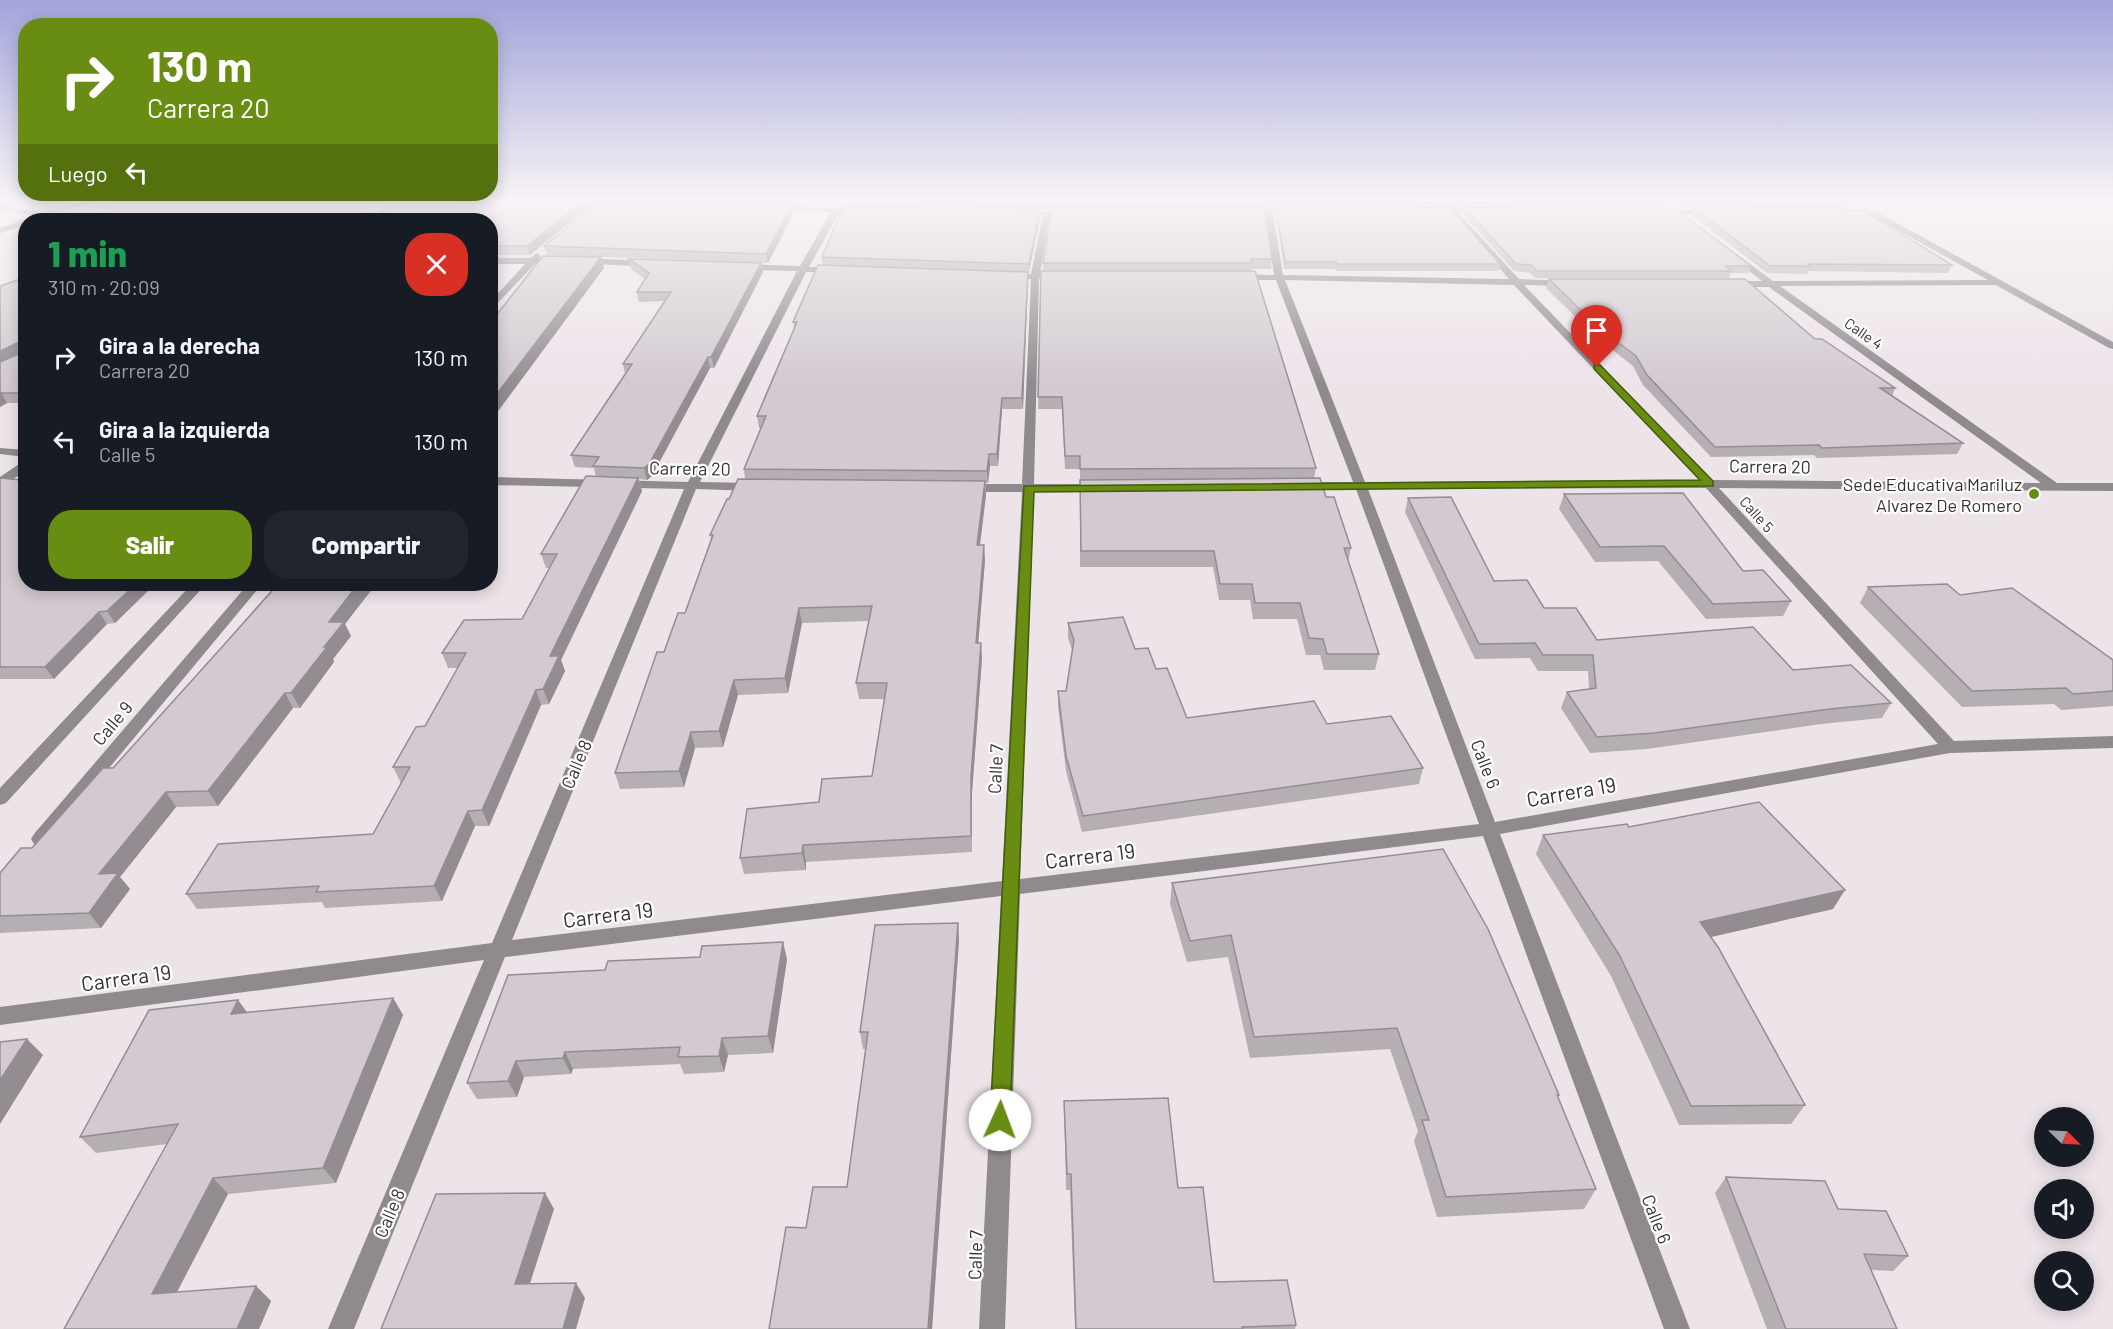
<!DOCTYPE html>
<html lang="es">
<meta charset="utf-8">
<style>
body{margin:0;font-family:Barlow,sans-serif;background:#20242c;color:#f1f3f6;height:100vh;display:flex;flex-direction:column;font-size:22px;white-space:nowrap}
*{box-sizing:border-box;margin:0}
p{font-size:20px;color:#9ea1a6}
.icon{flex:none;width:33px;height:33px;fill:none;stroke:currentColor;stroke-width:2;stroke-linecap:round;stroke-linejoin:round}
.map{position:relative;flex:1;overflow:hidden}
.drawer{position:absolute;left:18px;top:213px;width:480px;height:378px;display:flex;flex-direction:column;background:#171b24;border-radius:24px;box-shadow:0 3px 15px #0003}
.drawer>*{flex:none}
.top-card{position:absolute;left:18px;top:18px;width:480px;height:183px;border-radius:24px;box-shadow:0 3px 15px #0003;background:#698c13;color:#fff;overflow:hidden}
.needle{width:39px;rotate:114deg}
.controls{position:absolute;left:2034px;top:1107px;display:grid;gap:12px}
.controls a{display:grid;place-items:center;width:60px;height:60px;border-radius:50%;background:#171b24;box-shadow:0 3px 15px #0003;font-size:30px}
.pin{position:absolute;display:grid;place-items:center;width:51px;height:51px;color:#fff;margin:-62px -26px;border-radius:50% 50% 50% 0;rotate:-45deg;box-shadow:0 0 6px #0007}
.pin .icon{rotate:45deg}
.me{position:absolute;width:66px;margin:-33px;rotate:2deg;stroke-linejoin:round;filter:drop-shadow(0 0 4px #0008)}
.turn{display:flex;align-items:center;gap:21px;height:126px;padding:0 30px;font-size:27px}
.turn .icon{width:78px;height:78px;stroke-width:2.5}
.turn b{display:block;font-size:42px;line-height:51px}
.then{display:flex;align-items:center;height:57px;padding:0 30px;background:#0003;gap:12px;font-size:22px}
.round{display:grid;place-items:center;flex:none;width:63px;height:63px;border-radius:24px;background:#20242c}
.summary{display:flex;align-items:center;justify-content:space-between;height:102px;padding:0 30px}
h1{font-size:36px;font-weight:800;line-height:45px;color:#1e9e55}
.action{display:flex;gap:12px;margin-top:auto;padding:12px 30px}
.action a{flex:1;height:69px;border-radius:24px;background:#698c13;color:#fff;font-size:24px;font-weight:800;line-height:69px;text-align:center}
.action a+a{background:#20242c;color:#f1f3f6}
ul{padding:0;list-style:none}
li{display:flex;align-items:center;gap:18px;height:84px;padding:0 30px}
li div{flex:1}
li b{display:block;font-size:22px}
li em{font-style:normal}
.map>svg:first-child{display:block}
.green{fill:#daa4cc}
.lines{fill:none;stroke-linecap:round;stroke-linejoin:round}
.minor{fill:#8e8a8d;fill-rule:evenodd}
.wall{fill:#b5aeb3}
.shaded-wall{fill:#938d92}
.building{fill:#d2cad0;stroke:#938d92;stroke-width:1.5}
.route{fill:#698c13;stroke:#445b0c;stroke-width:1.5}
.poi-dot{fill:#698c13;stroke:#fff;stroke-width:2}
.labels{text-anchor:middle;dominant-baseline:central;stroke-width:4.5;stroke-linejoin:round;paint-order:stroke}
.far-street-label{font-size:15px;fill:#343133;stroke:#fff}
.street-label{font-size:18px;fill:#343133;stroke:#fff}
.poi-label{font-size:18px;fill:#343133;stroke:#fff;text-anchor:end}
.near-street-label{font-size:21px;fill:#343133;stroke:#fff}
</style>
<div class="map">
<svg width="2113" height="1329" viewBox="0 0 2113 1329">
<rect width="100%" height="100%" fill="#ede4ea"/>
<path class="green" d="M123 198H380L347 220H156L94 208Z"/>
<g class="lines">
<g class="minor">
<path d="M89 198H101L53 215 68 218 69 220 44 218 26 220V225L0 233V228L34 216 0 209V205L43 213Z"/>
<path d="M398 198H407L375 220H366Z"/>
<path d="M601 198H610L588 217H582V213Z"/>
<path d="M1437 198H1445L1453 207H1485L1486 209 1482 211H1457L1519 279 1571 281V285L1568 286 1524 285 1712 480 2041 483 1769 287H1730L1726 284 1730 281H1762L1731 257 1730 255 1734 252 1773 281 1988 280 1872 216 1848 215 1844 213 1845 211 1877 212 2113 342V349L2109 348 1996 285 1780 286 2057 483H2113V491L1719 488 1954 741 2113 736V748L1950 753 1500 834 1690 1329H1664L1483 836 1020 894 1005 1329H979L1001 896 505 957 354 1329H328L484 960 0 1025V1007L492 943 684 489 490 485V477L688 482 797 271 743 270 739 267 743 264 800 266 831 212 771 210 770 208 774 206 861 209 865 211 861 213H839L809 267H836L840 270 836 273 806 272 700 482 754 483 760 487 754 491 696 489 512 940 1002 881 1022 492H967L961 488 967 484H1022L1031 279H1007L1003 276 1007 273 1031 274 1043 215H1017L1016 213 1020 211H1071L1075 213 1071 215H1050L1040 274H1061L1065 277 1061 280 1039 279 1034 484H1099L1105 488 1099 492H1034L1020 879 1479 824 1356 489 1303 490 1297 486 1303 482H1353L1276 280H1238L1234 277 1238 274 1274 275 1265 213H1245L1241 211 1242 209 1296 208 1300 210 1299 212 1273 213 1283 275 1509 279 1449 211H1428L1427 209 1445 207ZM1285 280 1514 285 1699 480 1365 482ZM1706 488 1938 744 1495 822 1368 489Z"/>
<path d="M1662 210H1713L1717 212 1713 214H1659L1658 212Z"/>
<path d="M537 253 541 256 539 258H557L561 261 557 264H535L490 311V302L525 264H490V258H530Z"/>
<path d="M581 258 650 261 654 264 650 267 578 263V259Z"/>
<path d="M0 448 26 450V457L0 454Z"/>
<path d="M22 462H26V471L0 487V477Z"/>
<path d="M192 584H206L6 803 0 805V788Z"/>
<path d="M248 584H262L46 844 40 846 34 844 31 839 34 834Z"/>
</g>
</g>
<g class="wall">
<path d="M0 198H26L9 204 0 203Z"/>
<path d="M599 198 530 255H490V220L386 215Z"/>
<path d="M608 198H801L797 205 609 202Z"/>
<path d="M846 198H1441L1440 205 1047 209 847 206Z"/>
<path d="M1447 198H1666L1663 207 1454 205Z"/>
<path d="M1668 198H1846L1850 201 1847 209 1681 207Z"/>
<path d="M1464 207 1751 266 1748 273H1731L1729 278H1535L1530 273 1514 271 1462 213Z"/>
<path d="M1276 209 1500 264 1499 271H1336L1335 269H1284L1276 215Z"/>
<path d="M1695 209 1952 265 1948 273 1808 271 1807 274 1767 273 1693 216Z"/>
<path d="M1040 210V217L1029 272H1028L1023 409H1002L998 466H990L988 483H986V495L980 545 985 560 978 643 982 658 972 793V852L806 862V870L744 874 740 858 819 802 872 776 885 699H859L856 683 869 621 802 623 788 693 738 695 723 747 695 748 684 787 620 789 615 773 664 652 685 613 711 539 710 535 729 499 745 479 744 469 762 428H759L757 416 794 329 793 322 823 265 822 257Z"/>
<path d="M793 214 768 263 547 255 544 246Z"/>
<path d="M629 259 761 263 763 272 714 368H710L652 476 647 480 639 479 642 491 561 660 565 671 549 704 541 705 489 826H475L442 901 325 908 322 902 197 909 186 894 373 834 401 783 393 767 425 726 458 668H448L442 653 522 619 550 568H546L541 554 596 477 594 468 575 467 571 455 625 374 623 364 664 301 639 302 637 292 645 279 631 269Z"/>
<path d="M1272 259 1271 269H1252L1251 271 1316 468 1314 478 1326 497 1351 548 1348 562 1379 654 1375 670H1324L1320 655H1306L1297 619H1253L1250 600H1219L1213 567H1080V469H1065L1062 409H1038L1043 263Z"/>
<path d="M26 277V403H7L0 407V286Z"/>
<path d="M1549 279 1815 339 1895 388 1892 396 1963 443 1957 454 1817 458 1814 455 1711 457 1643 385 1633 366 1595 336 1546 288Z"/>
<path d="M0 478 21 480 149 590 115 623 107 624 54 679H0Z"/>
<path d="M1564 494 1743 571 1791 601 1783 616 1706 619 1658 561 1595 562 1559 509Z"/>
<path d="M1408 498 1494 581 1544 608 1597 640 1793 670 1891 703 1882 718 1821 724 1647 749 1590 753 1561 708 1567 692 1589 689 1588 671H1538L1530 658 1475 659 1405 512Z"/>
<path d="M278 584H376L345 624 351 636 333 659 334 662 300 708H293L218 806 176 807 120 877 130 889 101 928 0 933V873L32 848 113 768 222 647Z"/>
<path d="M1868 587 1960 595 2113 660V706L2061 710 2054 704 1962 707 1860 603Z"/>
<path d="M1068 623 1135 649 1156 669 1187 718 1327 724 1423 768 1419 784 1082 832 1066 771 1058 707V691H1066L1072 650 1068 638Z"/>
<path d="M1629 827 1833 909 1711 937 1805 1105 1791 1124 1679 1125 1611 976 1536 854 1543 835Z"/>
<path d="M1172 883 1559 1095 1558 1098 1596 1189 1584 1209 1437 1217 1414 1141 1418 1131 1390 1049 1250 1058 1228 957 1187 962 1170 904Z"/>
<path d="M958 923 959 940 932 1329 806 1228 847 1187 866 1049H863L860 1032Z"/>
<path d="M787 959 773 1053 728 1055 724 1072 684 1074 680 1064 573 1069 571 1074 524 1077 517 1097 477 1099 467 1083 605 970Z"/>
<path d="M393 998 403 1015 336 1183 228 1194 177 1292 256 1286 271 1301 259 1329H64L167 1144 96 1153 80 1137 238 1000 247 1012Z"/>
<path d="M1064 1101 1178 1188 1214 1282 1296 1325 1295 1329H1075L1070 1190H1066Z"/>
<path d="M1726 1177 1838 1209 1908 1256 1893 1271 1871 1270 1897 1329H1767L1715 1193Z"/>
</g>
<g class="shaded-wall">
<path d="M9 198H26L9 204 6 199Z"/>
<path d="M587 198H599L530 255 527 246Z"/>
<path d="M796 198H801L797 205Z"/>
<path d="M792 205 793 214 768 263 766 254Z"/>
<path d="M1040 210V217L1029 272V264Z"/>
<path d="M601 257 604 268 490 422V403Z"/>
<path d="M761 263 763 272 714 368 711 357Z"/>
<path d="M1028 272V281L1023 409 1022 398Z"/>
<path d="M19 342 25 352 0 364V351Z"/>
<path d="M708 357 710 368 652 476 647 480 644 468Z"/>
<path d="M1 392 7 403 0 407V393Z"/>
<path d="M1002 398V409L998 466 997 454Z"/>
<path d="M989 454 990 466 988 483 987 471Z"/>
<path d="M638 478 642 491 561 660 565 671 549 704 543 689 550 656Z"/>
<path d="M985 481 986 495 978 560 977 545Z"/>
<path d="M984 545 985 560 977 658 976 643Z"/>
<path d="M136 584H155L115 623 107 611Z"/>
<path d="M358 584H376L345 624 351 636 333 659 334 662 300 708 291 693 324 647 329 622Z"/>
<path d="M799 608 802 623 788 693 785 678Z"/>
<path d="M99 612 107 624 54 679 45 667Z"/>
<path d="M981 643 982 658 972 793V852L971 777Z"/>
<path d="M734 680 738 695 723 747 719 731Z"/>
<path d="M536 690 541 705 489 826 482 810Z"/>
<path d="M285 693 293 708 218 806 208 791Z"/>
<path d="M691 732 695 748 684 787 679 771Z"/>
<path d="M166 792 176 807 120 877 130 889 101 928 89 913 99 874Z"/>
<path d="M468 811 475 826 442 901 434 886Z"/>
<path d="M803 845 806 862V870L802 853Z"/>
<path d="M1845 890 1833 909 1689 942 1700 922Z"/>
<path d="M958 923 959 940 932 1329H928Z"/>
<path d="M783 942 787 959 773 1053 768 1036Z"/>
<path d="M393 998 403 1015 336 1183 323 1168Z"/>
<path d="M238 1000 250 1017 231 1014Z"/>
<path d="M722 1038 728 1055 724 1072 719 1056Z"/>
<path d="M27 1039 43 1055 0 1124V1080Z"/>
<path d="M565 1052 573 1069 571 1074 563 1058Z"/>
<path d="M516 1061 524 1077 517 1097 508 1081Z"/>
<path d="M213 1178 228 1194 168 1309 152 1294Z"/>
<path d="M545 1193 554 1209 525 1299 515 1284Z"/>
<path d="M576 1283 585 1298 576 1329H563Z"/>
<path d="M256 1286 271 1301 259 1329H237Z"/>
</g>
<g class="building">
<path d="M411 198H587L527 246H490V220H368L376 215H386Z"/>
<path d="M889 198H1294L1047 200Z"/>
<path d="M1683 198H1846L1850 201 1683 199Z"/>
<path d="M598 202 792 205 766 254 544 246Z"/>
<path d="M843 207 1040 210 1029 264 822 257Z"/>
<path d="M1264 207 1272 259H1251L1252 263H1043L1052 209Z"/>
<path d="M1449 207 1500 264H1337L1336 262H1285L1276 209Z"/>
<path d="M1464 207 1677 210 1751 266H1726L1732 271H1537L1531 265 1516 264Z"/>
<path d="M1695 209 1864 211 1952 265 1808 264 1810 266H1770Z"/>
<path d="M543 256 601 257 490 403V323Z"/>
<path d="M629 259 761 263 711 357H708L649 464 644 468 593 466 599 457 571 455 632 364H623L671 292H637L649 273Z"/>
<path d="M818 265 1028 272 1022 398H1002L997 454H989L987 471 744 469 766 416H757L797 322H793Z"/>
<path d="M1041 271H1255L1316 468 1080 469V456H1065L1062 397H1038Z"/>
<path d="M26 277V393H0V362L21 353 22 343 19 342 0 351V286Z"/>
<path d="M1549 279H1745L1815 339H1822L1895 388H1880L1963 443 1822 448 1819 445 1715 447 1647 375 1636 356 1598 327Z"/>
<path d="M26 476V584H136L107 611 99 612 45 667H0V478L21 480Z"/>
<path d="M586 476 638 478 550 656H559L543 689 536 690 482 810 468 811 434 886 316 892 319 886 186 894 218 844 373 834 410 767H393L416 727 425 726 466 653H442L464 620 522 619 557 554H541Z"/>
<path d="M1320 478 1326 497H1334L1351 548H1344L1379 654H1327L1323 639 1309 638 1300 603H1255L1252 584H1220L1214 551H1081L1080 480Z"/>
<path d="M738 479 985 481 977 545H984L976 643H981L971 777V836L803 845 802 853 740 858 747 809 819 802 822 779 872 776 887 683H856L872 606 799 608 785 678 734 680 719 731 691 732 679 771 615 773 657 652H664L678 613H685L713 535H710L727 499H729Z"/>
<path d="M1683 493 1743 571 1763 570 1791 601 1713 604 1664 546 1600 547 1564 494Z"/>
<path d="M1451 497 1494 581 1527 580 1544 608H1576L1597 640 1753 627 1793 670 1851 665 1891 703 1830 709 1654 733 1597 737 1567 692 1596 688 1593 655H1543L1535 643 1479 644 1408 498Z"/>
<path d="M278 584H358L329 622H344L324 647H327L291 693H285L208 791 166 792 99 874 118 873 89 913 0 916V873L21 848H32L103 768H113L222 647Z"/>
<path d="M1947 584 1960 595 2012 588 2113 660V691L2073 694 2066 688 1972 691 1868 587Z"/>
<path d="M1123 617 1135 649 1148 648 1156 669 1167 668 1187 718 1314 701 1327 724 1391 716 1423 768 1083 816 1066 756 1058 691H1066L1074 640 1068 623Z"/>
<path d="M1759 802 1845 890 1700 922 1718 947 1805 1105 1691 1106 1620 956 1543 835 1627 824 1629 827Z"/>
<path d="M1443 849 1488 929 1559 1095H1557L1596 1189 1446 1197 1422 1120H1429L1397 1028 1254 1037 1231 935 1190 941 1172 883Z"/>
<path d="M958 923 928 1329H769L786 1227 806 1228 813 1187H847L868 1032H860L875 925Z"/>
<path d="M783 942 768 1036 722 1038 719 1056 678 1057 680 1047 565 1052 563 1058 516 1061 508 1081 467 1083 508 975 605 970 608 961 700 957 702 946Z"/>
<path d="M393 998 323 1168 213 1178 152 1294 256 1286 237 1329H64L178 1124 80 1137 149 1010 238 1000 231 1014Z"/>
<path d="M27 1039 0 1080V1042Z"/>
<path d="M1168 1098 1178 1188 1203 1187 1214 1282 1287 1280 1296 1325 1242 1327 1243 1329H1076L1071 1174H1067L1064 1101Z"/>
<path d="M1726 1177 1825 1181 1838 1209 1886 1211 1908 1256 1864 1254 1897 1329H1786Z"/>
<path d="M545 1193 515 1284 576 1283 563 1329H381L436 1194Z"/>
</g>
<linearGradient id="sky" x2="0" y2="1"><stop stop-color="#a2a4da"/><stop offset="0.52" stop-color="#f7f3f6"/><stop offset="1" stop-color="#f7f3f6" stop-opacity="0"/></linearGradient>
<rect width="2113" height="384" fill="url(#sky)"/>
<path class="route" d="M1594 365H1600L1713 481V486L1034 492 1010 1120 1007 1126 1000 1129 993 1126 990 1120 1024 486 1700 480 1594 369Z"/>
<circle class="poi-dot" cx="2034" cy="494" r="6"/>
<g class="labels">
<g class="far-street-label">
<text transform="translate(1864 333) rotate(35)">Calle 4</text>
<text transform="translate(1757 514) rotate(48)">Calle 5</text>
</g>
<g class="street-label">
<text transform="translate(1770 466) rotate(1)">Carrera 20</text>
<text transform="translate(690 468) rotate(1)">Carrera 20</text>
<text transform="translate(112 723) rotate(-50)">Calle 9</text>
<text transform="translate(576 764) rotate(-67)">Calle 8</text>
<text transform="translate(1486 764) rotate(69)">Calle 6</text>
<text transform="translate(995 769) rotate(-87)">Calle 7</text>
<text transform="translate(389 1213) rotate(-67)">Calle 8</text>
<text transform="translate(1657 1219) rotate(69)">Calle 6</text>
<text transform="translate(975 1255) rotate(-88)">Calle 7</text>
</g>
<g class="poi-label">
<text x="2022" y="484">Sede Educativa Mariluz<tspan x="2022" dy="21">Alvarez De Romero</tspan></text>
</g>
<g class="near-street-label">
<text transform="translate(1571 791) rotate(-10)">Carrera 19</text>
<text transform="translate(1090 855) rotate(-7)">Carrera 19</text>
<text transform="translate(608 914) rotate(-7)">Carrera 19</text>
<text transform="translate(126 977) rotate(-8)">Carrera 19</text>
</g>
</g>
</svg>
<div class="controls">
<a><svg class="needle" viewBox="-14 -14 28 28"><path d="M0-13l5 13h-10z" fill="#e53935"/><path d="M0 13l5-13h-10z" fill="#9ea1a6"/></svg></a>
<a><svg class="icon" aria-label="sound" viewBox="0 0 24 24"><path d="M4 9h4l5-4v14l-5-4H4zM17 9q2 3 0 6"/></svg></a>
<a><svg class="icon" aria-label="search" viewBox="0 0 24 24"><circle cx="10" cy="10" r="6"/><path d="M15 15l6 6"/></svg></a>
</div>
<div class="pin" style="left:1597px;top:367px;background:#d93025"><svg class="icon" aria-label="arrive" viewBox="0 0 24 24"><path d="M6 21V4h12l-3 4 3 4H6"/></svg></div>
<svg class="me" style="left:1000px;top:1120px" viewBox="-20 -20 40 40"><circle r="19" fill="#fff"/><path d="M0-13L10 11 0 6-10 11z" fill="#698c13"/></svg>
<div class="top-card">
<div class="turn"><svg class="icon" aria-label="right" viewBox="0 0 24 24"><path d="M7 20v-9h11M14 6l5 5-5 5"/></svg><div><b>130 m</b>Carrera 20</div></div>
<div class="then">Luego<svg class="icon" aria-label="left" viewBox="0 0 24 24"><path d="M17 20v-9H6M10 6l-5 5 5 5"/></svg></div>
</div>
<section class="drawer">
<div class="summary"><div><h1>1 min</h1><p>310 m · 20:09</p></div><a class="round" style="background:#d93025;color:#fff"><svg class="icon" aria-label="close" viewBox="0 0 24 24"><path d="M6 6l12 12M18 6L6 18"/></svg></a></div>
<ul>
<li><svg class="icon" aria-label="right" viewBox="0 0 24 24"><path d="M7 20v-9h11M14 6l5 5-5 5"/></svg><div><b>Gira a la derecha</b><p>Carrera 20</p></div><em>130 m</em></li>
<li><svg class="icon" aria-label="left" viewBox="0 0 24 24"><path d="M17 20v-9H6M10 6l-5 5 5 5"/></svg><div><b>Gira a la izquierda</b><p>Calle 5</p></div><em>130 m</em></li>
</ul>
<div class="action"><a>Salir</a><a>Compartir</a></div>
</section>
</div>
